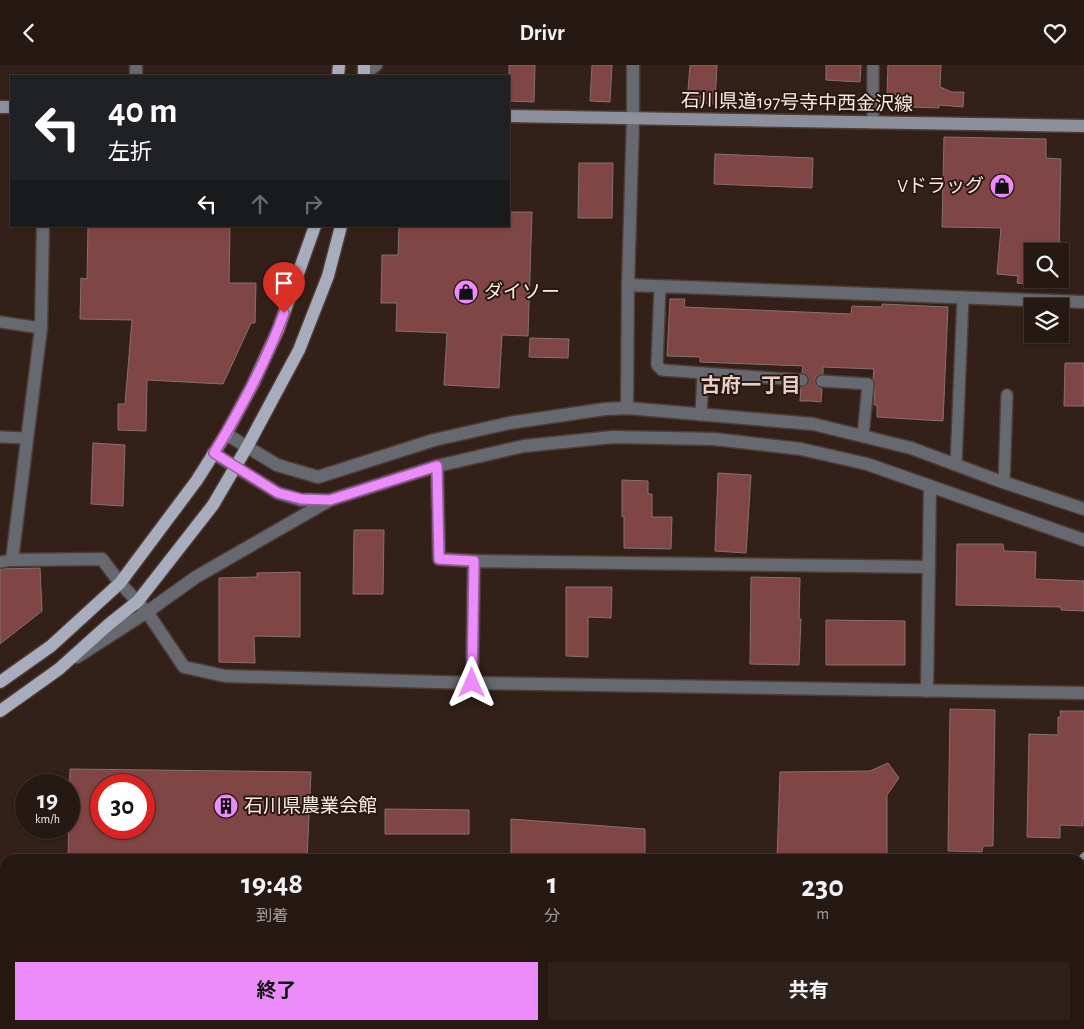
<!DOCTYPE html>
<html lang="ja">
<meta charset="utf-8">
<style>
body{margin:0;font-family:"Alegreya Sans","Noto Sans JP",sans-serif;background:#2e211c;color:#f1f3f6;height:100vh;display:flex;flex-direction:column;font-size:19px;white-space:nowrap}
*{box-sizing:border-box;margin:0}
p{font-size:16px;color:#a4a0a0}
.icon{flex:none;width:28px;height:28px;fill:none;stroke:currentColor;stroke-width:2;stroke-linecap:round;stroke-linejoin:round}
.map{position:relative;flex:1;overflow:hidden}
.panel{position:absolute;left:0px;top:789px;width:1085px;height:176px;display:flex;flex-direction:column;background:#261813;border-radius:15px 15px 0 0;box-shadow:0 1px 4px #0004,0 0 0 1px #423733}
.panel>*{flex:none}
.banner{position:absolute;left:10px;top:10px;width:500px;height:152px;border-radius:0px;box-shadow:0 1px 4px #0004,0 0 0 1px #423733;background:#202124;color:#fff;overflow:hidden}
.controls{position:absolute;left:1024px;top:178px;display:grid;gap:10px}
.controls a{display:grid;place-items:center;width:45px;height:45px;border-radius:0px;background:#261813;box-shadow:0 1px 4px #0004,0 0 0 1px #423733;font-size:25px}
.speed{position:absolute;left:15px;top:709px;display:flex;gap:10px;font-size:25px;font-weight:700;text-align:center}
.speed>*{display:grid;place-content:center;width:65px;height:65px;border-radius:50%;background:#261813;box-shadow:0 1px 4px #0004,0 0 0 1px #423733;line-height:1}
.speed small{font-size:12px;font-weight:400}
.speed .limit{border:8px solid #d22;background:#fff;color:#111}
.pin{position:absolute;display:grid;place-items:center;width:42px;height:42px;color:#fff;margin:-51px -21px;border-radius:50% 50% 50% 0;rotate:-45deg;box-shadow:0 0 5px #0007}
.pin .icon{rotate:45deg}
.me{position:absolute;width:55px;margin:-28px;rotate:0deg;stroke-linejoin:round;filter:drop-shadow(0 0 4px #0008)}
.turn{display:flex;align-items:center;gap:18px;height:105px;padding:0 15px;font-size:22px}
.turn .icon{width:65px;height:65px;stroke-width:2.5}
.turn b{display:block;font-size:35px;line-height:42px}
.lanes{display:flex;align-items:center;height:48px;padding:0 15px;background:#0003;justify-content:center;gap:25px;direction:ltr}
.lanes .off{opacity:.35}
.eta{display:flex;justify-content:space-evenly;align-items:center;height:85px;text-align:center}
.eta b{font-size:30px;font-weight:700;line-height:35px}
.primary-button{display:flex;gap:10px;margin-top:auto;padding:10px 15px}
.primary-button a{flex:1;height:58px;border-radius:0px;background:#ec8cfa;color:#111;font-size:20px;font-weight:700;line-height:58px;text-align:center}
.primary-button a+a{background:#2e211c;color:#f1f3f6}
header{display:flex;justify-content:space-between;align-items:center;height:65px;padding:0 15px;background:#261813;font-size:22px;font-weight:700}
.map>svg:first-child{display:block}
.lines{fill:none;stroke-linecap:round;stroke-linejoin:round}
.stream{stroke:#778eaa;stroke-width:5.5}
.building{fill:#804545;stroke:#87706f;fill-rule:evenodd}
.service-casing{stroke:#4e3d36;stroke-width:14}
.minor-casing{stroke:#4e3d36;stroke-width:15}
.tertiary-casing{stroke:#4e3d36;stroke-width:15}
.secondary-casing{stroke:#4e3d36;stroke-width:15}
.primary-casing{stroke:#4e3d36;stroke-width:15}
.service{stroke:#676971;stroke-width:11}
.minor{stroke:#676971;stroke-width:12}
.tertiary{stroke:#676971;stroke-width:12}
.secondary{stroke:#8c8f9c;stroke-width:12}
.primary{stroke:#a8adbe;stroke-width:12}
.route-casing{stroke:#995ba2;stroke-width:12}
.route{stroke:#ec8cfa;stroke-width:9}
.labels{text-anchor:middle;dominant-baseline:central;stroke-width:4;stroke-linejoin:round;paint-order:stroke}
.street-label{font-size:19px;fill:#f8ece7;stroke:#281710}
.poi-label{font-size:19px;fill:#f8ece7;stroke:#281710;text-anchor:start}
.neighbourhood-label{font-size:20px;font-weight:bold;fill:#e8d0c7;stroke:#281710}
</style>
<header><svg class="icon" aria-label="back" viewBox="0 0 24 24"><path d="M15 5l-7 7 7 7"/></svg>Drivr<svg class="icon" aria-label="heart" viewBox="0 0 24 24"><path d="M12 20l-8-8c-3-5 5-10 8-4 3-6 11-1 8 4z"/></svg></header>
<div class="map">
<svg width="1084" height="964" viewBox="0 0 1084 964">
<rect width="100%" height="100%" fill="#322019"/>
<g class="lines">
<g class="stream">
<path d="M1080 794 1084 790"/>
<path d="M0 907H5"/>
</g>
</g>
<g class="building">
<path d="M509 0H535L534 37 509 36Z"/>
<path d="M592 0H612L610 37 590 36Z"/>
<path d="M690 0H717L715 39 687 38Z"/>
<path d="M826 0H861L860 17 826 15Z"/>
<path d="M888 0H941L940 22 952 27H964L963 42 939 40V43L912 42V30L887 29Z"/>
<path d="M944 72 1046 74V93L1061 94 1059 186H1032L1033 220 1017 218 1018 211 997 209 1001 163 942 162Z"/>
<path d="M715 89 813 93 812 123 714 119Z"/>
<path d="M579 98H613L612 153H578Z"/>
<path d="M509 147H532L528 271 502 270 499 323 444 320 447 268 396 266 397 238H381L382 190H398L399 161H509Z"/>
<path d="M88 161H230L229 218H256L255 258H251L223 319 147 315 146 366 118 365V339H125L132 255 80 254 81 213 87 214Z"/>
<path d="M670 234H685L684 242 851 249 852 241 882 242V239L948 242 943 356 877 352V340H874L875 320 873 314 874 304 823 302V309L816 311 815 316 817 322 822 324 821 337 811 336H800L801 322 806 321 809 316 808 311 802 308 803 301 700 297V292L667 291Z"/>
<path d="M530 273 569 274 568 293 529 292Z"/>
<path d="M1065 298H1084V341H1064Z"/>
<path d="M93 378 125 380 123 441 91 439Z"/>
<path d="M718 408 751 410 746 488 715 486Z"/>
<path d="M622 415 648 416V429H652V452H672L671 484 624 483V451L622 452Z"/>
<path d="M354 465H384L383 529H353Z"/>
<path d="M957 479H1003L1004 486 1036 487 1035 514 1084 516V546L1061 545V542L956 540Z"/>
<path d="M40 503 42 546 0 579V504Z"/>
<path d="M300 507V572L254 571 255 598 219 597V513L257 512V508Z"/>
<path d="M751 512 800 513 799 554H801L799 600 750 599Z"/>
<path d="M566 522H612L611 553 588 552V592L566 591Z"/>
<path d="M826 555 905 556V600H826Z"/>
<path d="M950 644 995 645 993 781H983L982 787 948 786Z"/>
<path d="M1060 646H1084V753H1083V761L1060 760V773L1027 772 1029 669 1058 670V652H1061Z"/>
<path d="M888 698 899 713 887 730V794H777L780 707 870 706Z"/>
<path d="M70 704 311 707 307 794H68ZM101 720H144V762H101Z"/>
<path d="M385 744 469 745V769H385Z"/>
<path d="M511 754 645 764V794H511Z"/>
</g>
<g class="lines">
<defs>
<g id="service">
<path d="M873 58V0"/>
<path d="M660 221 657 300 662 305 703 308"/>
<path d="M0 257 41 263"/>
<path d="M822 316 868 319 863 371"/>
<path d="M701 350 703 308 802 315"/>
<path d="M0 372 27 373"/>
<path d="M956 400 963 232"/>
<path d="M1004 418 1007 330"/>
<path d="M0 497 12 495"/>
</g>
<g id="minor">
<path d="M364 10 376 0"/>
<path d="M136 11V0"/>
<path d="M43 161 41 263 12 495 102 494 120 518"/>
<path d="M628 220 633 54V0"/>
<path d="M627 343 628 220 1084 237"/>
<path d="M213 388 278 428 301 435H330"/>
<path d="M437 401 439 494 474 496"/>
<path d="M472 618 474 496 929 502"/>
<path d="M927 626 930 421"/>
<path d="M916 960 921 964"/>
<path d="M721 964 722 960"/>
</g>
<g id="tertiary">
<path d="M226 369 277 400 318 412 434 375 509 358 605 344 627 343 813 359 911 383 994 414 1084 444"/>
<path d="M120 518 147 547 184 602 225 611 472 618 1084 628"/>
<path d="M77 592 147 547 196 512 330 435 437 401 524 381 613 372 714 374 801 384 867 399 1084 475"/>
</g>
<g id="secondary">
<path d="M0 42H11"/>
<path d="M509 51 1084 61"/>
</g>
<g id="primary">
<path d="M364 0V11"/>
<path d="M338 11 339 0"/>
<path d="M0 617 51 581 120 518 197 415 226 369 253 319 278 265 315 161"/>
<path d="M0 646 59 604 108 560 138 536 213 440 247 382 299 285 328 211 341 161"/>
</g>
</defs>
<use href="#service" class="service-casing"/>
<use href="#minor" class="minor-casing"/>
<use href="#tertiary" class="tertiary-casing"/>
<use href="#secondary" class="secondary-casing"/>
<use href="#primary" class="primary-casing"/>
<use href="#service" class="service"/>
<use href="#minor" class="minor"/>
<use href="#tertiary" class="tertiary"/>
<use href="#secondary" class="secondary"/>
<use href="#primary" class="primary"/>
</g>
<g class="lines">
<defs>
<path id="route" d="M284 248C266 297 241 344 214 388L278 428 301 434 330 435 437 401 439 494 474 496 472 618"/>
</defs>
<use href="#route" class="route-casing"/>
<use href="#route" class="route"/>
</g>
<defs>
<symbol id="shop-disc" viewBox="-11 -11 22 22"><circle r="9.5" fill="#ec8cfa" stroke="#281710"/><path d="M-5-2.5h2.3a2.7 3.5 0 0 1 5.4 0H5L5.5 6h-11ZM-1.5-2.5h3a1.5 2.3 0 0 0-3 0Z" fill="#111"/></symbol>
<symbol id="building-disc" viewBox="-11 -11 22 22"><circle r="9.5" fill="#ec8cfa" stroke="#281710"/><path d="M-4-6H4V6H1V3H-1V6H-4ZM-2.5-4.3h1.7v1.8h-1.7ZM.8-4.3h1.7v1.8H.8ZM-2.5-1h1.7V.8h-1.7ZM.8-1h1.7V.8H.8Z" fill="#111"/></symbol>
</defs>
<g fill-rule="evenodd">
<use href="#shop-disc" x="988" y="107" width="28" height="28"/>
<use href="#shop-disc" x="452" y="213" width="28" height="28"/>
<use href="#building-disc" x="212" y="727" width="28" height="28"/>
</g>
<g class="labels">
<g class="street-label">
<text transform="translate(797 38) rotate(1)">石川県道197号寺中西金沢線</text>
</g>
<g class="poi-label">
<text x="984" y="121" text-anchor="end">Vドラッグ</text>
<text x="484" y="227">ダイソー</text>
<text x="244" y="741">石川県農業会館</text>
</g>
<g class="neighbourhood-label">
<text x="751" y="321">古府一丁目</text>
</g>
</g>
</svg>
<div class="controls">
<a><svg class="icon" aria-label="search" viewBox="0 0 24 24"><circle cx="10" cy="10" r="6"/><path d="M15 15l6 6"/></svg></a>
<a><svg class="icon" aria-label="layers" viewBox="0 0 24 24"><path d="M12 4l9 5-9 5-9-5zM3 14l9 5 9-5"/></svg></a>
</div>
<div class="speed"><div>19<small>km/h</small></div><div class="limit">30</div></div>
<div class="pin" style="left:284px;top:248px;background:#d93025"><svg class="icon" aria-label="arrive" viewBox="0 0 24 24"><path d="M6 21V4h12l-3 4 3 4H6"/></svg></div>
<svg class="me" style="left:472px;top:618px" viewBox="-20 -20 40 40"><path d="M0-17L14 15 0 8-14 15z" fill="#ec8cfa" stroke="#fff" stroke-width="4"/></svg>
<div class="banner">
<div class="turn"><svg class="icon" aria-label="left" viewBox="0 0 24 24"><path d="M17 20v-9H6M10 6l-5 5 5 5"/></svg><div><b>40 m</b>左折</div></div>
<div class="lanes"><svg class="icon" aria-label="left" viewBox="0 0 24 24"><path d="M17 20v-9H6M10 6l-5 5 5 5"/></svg><svg class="icon off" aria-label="ahead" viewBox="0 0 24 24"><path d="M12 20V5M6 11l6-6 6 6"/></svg><svg class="icon off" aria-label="right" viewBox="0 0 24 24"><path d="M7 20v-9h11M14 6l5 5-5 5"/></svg></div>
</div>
<section class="panel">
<div class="eta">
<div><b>19:48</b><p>到着</p></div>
<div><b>1</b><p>分</p></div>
<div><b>230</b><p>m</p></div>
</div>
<div class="primary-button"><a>終了</a><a>共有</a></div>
</section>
</div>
